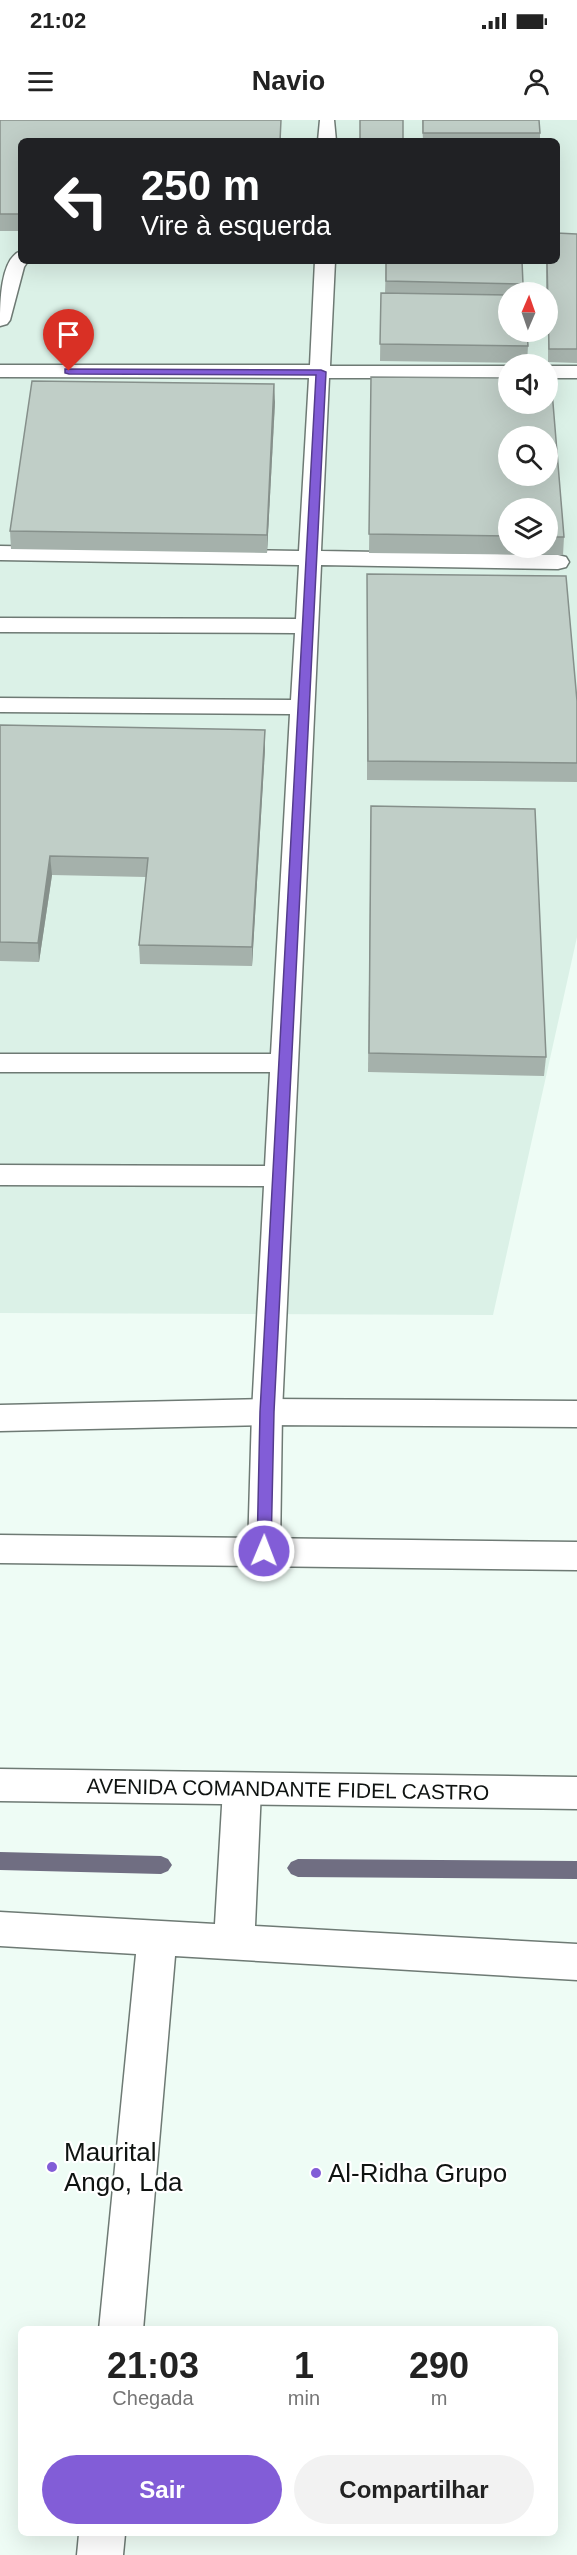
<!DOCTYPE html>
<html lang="pt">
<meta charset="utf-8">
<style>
body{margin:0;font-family:Arial,sans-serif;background:#f2f2f2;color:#222;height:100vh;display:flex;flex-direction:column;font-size:22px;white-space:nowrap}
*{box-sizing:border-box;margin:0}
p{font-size:20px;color:#767676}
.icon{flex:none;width:33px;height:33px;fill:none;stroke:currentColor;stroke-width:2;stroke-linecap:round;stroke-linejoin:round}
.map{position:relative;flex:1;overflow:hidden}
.drawer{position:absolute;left:18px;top:2206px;width:540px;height:210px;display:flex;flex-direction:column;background:#fff;border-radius:9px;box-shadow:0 6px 24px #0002}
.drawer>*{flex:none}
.top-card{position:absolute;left:18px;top:18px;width:542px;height:126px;border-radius:9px;box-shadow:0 6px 24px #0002;background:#202124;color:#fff;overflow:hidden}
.needle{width:39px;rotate:2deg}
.tools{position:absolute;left:498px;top:162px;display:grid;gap:12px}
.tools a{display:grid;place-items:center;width:60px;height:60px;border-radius:50%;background:#fff;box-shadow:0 6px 24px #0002;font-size:30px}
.pin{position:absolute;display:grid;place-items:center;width:51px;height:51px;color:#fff;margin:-62px -26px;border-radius:50% 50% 50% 0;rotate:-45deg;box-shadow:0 0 6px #0007}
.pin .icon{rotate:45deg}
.me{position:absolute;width:66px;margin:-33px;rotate:1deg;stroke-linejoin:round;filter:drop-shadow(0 0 4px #0008)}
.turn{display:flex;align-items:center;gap:21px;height:126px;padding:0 24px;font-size:27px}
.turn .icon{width:78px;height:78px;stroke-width:2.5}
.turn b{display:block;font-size:42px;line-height:51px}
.eta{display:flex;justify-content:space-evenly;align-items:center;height:102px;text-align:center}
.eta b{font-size:36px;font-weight:800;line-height:42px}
.button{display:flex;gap:12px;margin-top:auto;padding:12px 24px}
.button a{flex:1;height:69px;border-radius:36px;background:#825dd7;color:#fff;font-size:24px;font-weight:800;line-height:69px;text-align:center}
.button a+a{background:#f2f2f2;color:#222}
.status{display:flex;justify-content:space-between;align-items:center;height:42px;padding:0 30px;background:#fff;direction:ltr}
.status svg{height:16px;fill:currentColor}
header{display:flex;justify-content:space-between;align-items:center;height:78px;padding:0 24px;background:#fff;font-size:27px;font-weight:800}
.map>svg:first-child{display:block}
.built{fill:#dbf1e7;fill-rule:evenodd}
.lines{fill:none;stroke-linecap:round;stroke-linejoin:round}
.stream{fill:#706e82;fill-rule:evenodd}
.service-casing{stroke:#6e7a74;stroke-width:3}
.minor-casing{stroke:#6e7a74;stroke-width:3}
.motorway-casing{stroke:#6e7a74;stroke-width:3}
.service{fill:#fff;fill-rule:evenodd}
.minor{fill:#fff;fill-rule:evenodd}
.motorway{fill:#fff;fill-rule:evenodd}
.wall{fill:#a5b1ab;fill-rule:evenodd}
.shaded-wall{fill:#86908b}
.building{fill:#c0cec7;stroke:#86908b;stroke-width:1.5;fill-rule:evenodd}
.route{fill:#825dd7;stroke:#543c8c;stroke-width:1.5}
.poi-dot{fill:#825dd7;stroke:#fff;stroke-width:2}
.labels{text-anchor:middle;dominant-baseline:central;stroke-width:4.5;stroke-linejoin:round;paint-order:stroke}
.street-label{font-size:21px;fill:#0f1311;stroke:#fff}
.near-poi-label{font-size:26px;fill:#0f1311;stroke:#fff;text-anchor:start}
</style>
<div class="status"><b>21:02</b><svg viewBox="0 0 49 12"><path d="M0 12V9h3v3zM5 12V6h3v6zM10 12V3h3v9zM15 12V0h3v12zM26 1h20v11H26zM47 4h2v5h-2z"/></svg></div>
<header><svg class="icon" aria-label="menu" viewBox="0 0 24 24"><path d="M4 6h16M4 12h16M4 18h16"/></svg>Navio<svg class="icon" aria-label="person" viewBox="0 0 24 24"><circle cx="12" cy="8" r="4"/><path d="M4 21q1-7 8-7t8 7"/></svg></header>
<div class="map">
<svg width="577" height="2435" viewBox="0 0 577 2435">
<rect width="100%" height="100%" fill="#eefcf5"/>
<path class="built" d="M0 0H577V817L493 1195 0 1193ZM21 21H556V141H21ZM508 172H548V212H508ZM508 244H548V284H508ZM508 316H548V356H508ZM508 388H548V428H508Z"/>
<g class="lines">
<g class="stream">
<path d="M0 1732 161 1736 168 1739 172 1745 168 1751 161 1754 0 1750Z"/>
<path d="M298 1739 577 1741V1759L298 1757 291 1754 287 1748 291 1742Z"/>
</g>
<defs>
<g id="service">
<path d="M320 0H334L336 21H318Z"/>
<path d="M21 131V141H28L24 147 10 200 7 204 0 206C0 184 0 138 21 131Z"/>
<path d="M315 141H335L330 246H508V258H329L321 431 558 435 566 437 569 442 566 447 558 449 321 445 282 1292 280 1431 275 1440 264 1444 253 1440 248 1431 252 1292 264 1066 0 1065V1045L265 1046 270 952H0V934H271L290 594 0 592V578L291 580 295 513 0 512V498L296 499 299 445 0 440V426L299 431 309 258 0 257V245H310Z"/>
<rect x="548" y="246" width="29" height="12"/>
</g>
<g id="minor">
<path d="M267 1279 577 1281V1307L267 1305 0 1311V1285Z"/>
<path d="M242 1653 255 1658 261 1669 255 1806 577 1824V1860L175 1836 143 2210H99L136 1834 0 1826V1792L215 1804 223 1669 229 1658Z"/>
<path d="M79 2414H125L123 2435H77Z"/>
</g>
<g id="motorway">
<path d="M0 1415 577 1422V1450L0 1443Z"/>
<path d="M0 1649 577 1657V1689L0 1681Z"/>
</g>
</defs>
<use href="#service" class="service-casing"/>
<use href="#minor" class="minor-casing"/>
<use href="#motorway" class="motorway-casing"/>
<use href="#service" class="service"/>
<use href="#minor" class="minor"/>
<use href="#motorway" class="motorway"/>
</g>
<g class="wall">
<path d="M0 0H281V21H21V111H0Z"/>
<path d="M422 0 540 13V21H423Z"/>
<path d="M577 114V243L548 242V172H546V141H556Z"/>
<path d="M386 141 523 164V172H508V212L528 226 527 243 380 241 381 173H385Z"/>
<path d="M371 257 508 258V284H548V259H551L564 417 563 435 369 433ZM508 316H548V356H508ZM508 388H548V428H508Z"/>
<path d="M275 282 267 433 11 429 10 411Z"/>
<path d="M367 454 577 581V662L367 660Z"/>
<path d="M0 605 265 610V629L252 846 140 844 139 825 146 757 52 755 39 842 0 841Z"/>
<path d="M371 686 546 937 544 956 368 952Z"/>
</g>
<g class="shaded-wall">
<path d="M274 264 275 282 267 433V415Z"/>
<path d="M265 610V629L252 846V827Z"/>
<path d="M50 736 52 755 39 842 38 823Z"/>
</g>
<g class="building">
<path d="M0 0H281L280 21H21V94H0Z"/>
<rect x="360" y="0" width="43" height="21"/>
<path d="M423 0H539L540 13H423Z"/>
<path d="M556 113 577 114V229H549L547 141H556Z"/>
<path d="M386 141H522L523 164 386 161Z"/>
<path d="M381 173 508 175V212H527L528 226 380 224Z"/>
<path d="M371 257 508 258V284H548V259H551L564 417H548V388H508V416L369 414ZM508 316H548V356H508Z"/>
<path d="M32 261 274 264 267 415 10 411Z"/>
<path d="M367 454 566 456 577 581V643L368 641Z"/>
<path d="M0 605 265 610 252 827 139 825 148 738 50 736 38 823 0 822Z"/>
<path d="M371 686 535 689 546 937 369 933Z"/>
</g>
<path class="route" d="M65 249 321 250 326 252 274 1292 271 1431 269 1435H259L257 1431 260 1292 316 255 69 254 65 253Z"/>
<g class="poi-dot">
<circle cx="52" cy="2047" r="6"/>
<circle cx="316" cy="2053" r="6"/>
</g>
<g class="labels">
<g class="street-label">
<text transform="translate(288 1669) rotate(1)">AVENIDA COMANDANTE FIDEL CASTRO</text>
</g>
<g class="near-poi-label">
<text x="64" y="2032">Maurital<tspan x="64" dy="30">Ango, Lda</tspan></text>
<text x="328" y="2053">Al-Ridha Grupo</text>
</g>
</g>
</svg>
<div class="tools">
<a><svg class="needle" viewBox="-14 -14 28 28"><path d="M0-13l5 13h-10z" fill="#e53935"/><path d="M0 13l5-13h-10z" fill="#767676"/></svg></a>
<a><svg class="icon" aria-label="sound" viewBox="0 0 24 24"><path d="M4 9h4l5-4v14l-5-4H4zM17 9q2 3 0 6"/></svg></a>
<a><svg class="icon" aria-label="search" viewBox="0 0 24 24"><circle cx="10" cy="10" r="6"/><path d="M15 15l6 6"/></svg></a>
<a><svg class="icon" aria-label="layers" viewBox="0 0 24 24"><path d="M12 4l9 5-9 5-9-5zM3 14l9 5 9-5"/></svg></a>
</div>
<div class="pin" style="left:69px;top:251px;background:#d93025"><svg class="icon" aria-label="arrive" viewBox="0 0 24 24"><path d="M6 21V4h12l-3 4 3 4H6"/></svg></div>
<svg class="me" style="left:264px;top:1431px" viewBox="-20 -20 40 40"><circle r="17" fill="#825dd7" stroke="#fff" stroke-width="3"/><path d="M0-11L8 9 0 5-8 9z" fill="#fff"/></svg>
<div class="top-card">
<div class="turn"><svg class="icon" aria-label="left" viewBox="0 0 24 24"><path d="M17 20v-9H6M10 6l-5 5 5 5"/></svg><div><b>250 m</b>Vire à esquerda</div></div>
</div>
<section class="drawer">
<div class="eta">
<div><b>21:03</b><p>Chegada</p></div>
<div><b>1</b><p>min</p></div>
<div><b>290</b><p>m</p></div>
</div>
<div class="button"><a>Sair</a><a>Compartilhar</a></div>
</section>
</div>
